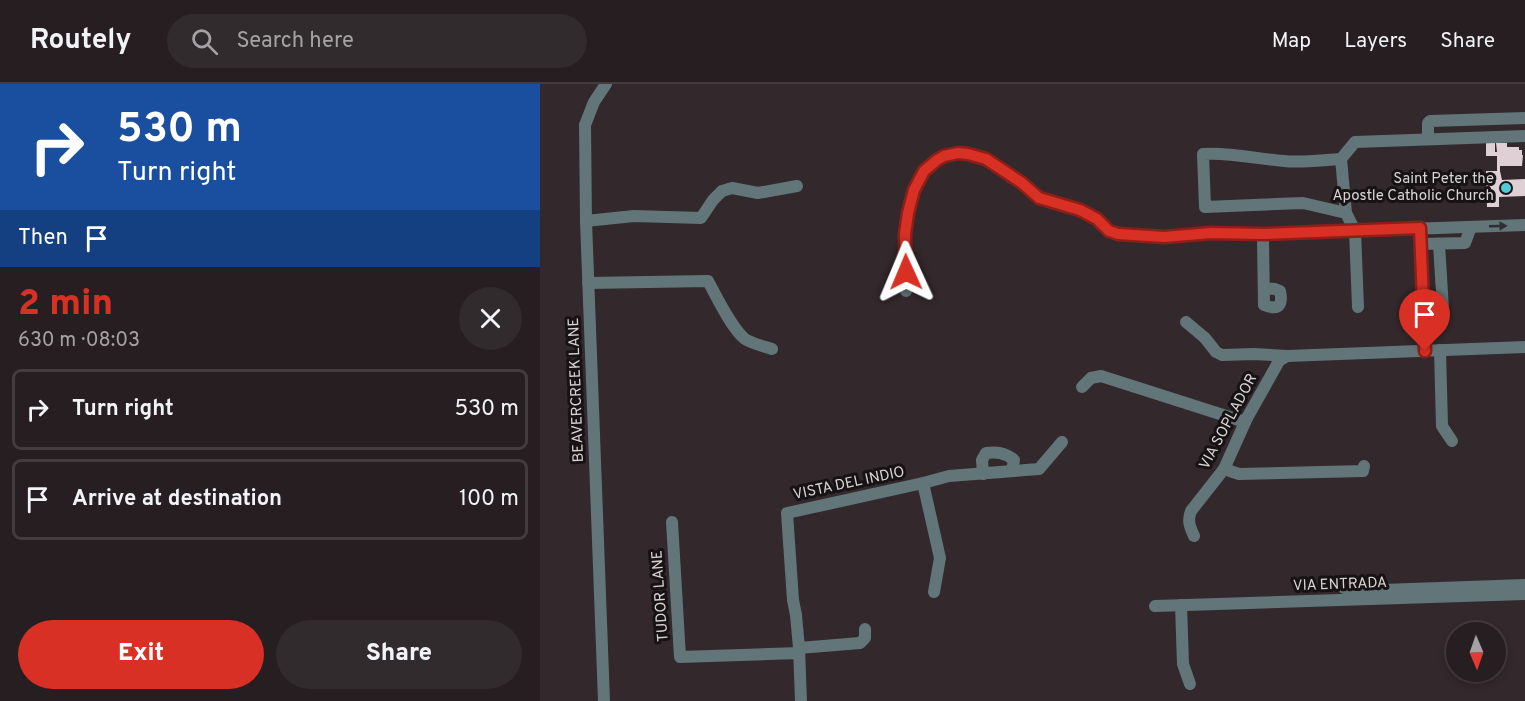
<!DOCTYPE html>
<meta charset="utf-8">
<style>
body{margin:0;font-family:Overpass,sans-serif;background:#322b2d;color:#f1f3f6;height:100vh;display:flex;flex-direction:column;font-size:22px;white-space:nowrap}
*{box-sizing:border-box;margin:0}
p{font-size:20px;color:#a4a2a5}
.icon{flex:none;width:33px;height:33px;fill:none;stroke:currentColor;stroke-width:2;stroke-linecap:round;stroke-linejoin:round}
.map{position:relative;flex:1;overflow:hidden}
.panel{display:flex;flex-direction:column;background:#261e20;width:540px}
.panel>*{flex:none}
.banner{background:#1a4fa0;color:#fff;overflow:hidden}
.needle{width:39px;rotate:178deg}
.controls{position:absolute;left:906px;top:538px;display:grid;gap:12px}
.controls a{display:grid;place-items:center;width:60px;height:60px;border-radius:50%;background:#261e20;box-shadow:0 3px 9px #0003,0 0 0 2px #423c3e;font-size:30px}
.pin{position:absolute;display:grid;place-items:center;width:51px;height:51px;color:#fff;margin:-62px -26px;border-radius:50% 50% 50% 0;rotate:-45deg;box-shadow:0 0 6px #0007}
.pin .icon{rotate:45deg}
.me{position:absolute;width:66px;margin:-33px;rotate:359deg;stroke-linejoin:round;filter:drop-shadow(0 0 4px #0008)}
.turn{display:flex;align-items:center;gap:21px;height:126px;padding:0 18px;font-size:27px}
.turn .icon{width:78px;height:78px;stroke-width:2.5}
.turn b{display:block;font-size:42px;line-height:51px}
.then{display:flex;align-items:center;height:57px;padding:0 18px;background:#0003;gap:12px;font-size:22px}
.round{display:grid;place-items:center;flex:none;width:63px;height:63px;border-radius:32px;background:#322b2d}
.headline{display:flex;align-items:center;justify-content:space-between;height:102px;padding:0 18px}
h1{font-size:36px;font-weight:800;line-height:45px;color:#d93025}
.primary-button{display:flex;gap:12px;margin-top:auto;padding:12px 18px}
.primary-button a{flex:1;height:69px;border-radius:36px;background:#d93025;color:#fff;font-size:24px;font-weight:800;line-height:69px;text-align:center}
.primary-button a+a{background:#322b2d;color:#f1f3f6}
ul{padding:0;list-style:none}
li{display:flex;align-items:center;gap:18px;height:81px;margin:0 12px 9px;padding:0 6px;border:3px solid #423c3e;border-radius:9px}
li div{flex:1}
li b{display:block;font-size:22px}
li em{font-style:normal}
header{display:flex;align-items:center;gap:36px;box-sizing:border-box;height:84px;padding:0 30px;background:#261e20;border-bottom:2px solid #423c3e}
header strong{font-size:28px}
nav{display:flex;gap:33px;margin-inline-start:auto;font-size:21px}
.search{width:420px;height:54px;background:#322b2d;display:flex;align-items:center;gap:15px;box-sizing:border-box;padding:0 21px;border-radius:33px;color:#a4a2a5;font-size:22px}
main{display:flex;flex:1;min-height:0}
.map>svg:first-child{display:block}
.building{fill:#ded0d4}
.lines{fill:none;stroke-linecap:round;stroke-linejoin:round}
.minor{stroke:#627578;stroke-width:12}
.oneway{fill:#2e3032}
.route-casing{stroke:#8d1f18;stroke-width:15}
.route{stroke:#d93025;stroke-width:10}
.poi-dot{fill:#52cbd8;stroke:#171314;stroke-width:2}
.labels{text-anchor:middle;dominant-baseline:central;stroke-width:6;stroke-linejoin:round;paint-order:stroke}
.poi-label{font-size:15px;fill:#dad3d5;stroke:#171314;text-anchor:end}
.street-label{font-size:15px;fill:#dad3d5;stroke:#171314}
</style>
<header>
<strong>Routely</strong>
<div class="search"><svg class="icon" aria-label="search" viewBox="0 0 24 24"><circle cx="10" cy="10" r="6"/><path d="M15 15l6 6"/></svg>Search here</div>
<nav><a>Map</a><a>Layers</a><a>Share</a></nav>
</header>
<main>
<section class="panel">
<div class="banner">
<div class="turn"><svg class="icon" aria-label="right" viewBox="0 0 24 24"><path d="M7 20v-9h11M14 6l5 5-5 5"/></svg><div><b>530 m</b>Turn right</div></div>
<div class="then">Then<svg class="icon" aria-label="arrive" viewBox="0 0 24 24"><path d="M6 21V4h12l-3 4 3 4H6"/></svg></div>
</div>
<div class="headline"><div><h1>2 min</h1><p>630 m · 08:03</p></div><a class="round"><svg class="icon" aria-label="close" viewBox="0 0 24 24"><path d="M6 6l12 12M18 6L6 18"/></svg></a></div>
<ul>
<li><svg class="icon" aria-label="right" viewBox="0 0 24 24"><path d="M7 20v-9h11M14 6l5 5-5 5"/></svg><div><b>Turn right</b></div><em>530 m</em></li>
<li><svg class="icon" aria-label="arrive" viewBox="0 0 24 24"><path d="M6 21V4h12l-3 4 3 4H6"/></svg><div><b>Arrive at destination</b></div><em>100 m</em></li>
</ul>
<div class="primary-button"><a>Exit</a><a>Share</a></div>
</section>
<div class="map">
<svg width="985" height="617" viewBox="0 0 985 617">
<rect width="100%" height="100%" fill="#33282b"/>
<path class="building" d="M946 59H955V68H957L956 59H967V63H979V66H982V71H983L982 82H960V87L962 96 985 95V112L959 113V123H947L946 87H957V72H946Z"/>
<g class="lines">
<g class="minor">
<path d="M888 55V39L890 37 985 34"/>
<path d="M801 75 806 129"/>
<path d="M46 137 94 132 161 134 173 116 182 107 192 104 218 109 257 102"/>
<path d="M880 144 885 267"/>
<path d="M724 150 723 156 724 221C739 227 743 221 740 207L735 205 724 204"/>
<path d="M880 160 925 159 931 143"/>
<path d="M899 160 903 225"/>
<path d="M48 199 168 197C176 212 192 245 205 255 213 260 223 262 232 265"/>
<path d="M366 207 365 150 367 129 374 106 384 87 397 76 404 72 418 69 428 70 446 75 482 99 499 114 540 126 557 135 569 147 578 150 624 153 671 149 724 150 985 141"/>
<path d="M818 223 815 147 806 129 763 119 665 123 663 70C690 68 717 75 744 77 762 79 782 76 801 75L815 58 985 52"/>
<path d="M646 238 665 254 676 268 682 271 714 270 747 272 985 263"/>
<path d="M900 266 902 342 912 357"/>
<path d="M542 303 551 294 561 292 705 338"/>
<path d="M684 385 699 390 823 387 824 382"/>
<path d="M443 390 442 376 446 369C456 368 465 368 474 376L472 387"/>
<path d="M383 399 409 392 499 385 522 358"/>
<path d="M132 438 140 573 259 569"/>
<path d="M654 452C650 443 647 437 651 427L684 385 707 334 739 277 747 272"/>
<path d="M804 504H830L842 506 985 501"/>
<path d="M641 521 643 580 650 600"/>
<path d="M615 522 985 510"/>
<path d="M259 564 320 559 325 554V545"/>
<path d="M64 617 46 137 45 41 54 18 66 0"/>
<path d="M261 617 259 564 256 531 253 516 247 429 383 399 400 474 394 508"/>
</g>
</g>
<defs><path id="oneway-solid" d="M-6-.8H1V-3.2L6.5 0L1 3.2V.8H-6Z" transform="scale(1.5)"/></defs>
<use class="oneway" href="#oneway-solid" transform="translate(958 142) rotate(-2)"/>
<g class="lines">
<defs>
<path id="route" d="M366 188 365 150 368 129 374 106 384 87 397 76 404 72 418 69 428 70 446 75 482 99 499 114 540 126 557 135 569 147 578 150 624 153 671 149 724 150 880 144 885 267"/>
</defs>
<use href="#route" class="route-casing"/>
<use href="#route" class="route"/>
</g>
<circle class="poi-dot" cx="966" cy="104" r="6"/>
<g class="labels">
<g class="poi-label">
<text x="954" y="95">Saint Peter the<tspan x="954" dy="17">Apostle Catholic Church</tspan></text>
</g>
<g class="street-label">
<text transform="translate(37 306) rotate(-92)">BEAVERCREEK LANE</text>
<text transform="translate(689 338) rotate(-62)">VIA SOPLADOR</text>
<text transform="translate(309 400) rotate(-12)">VISTA DEL INDIO</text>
<text transform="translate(800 501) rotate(-2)">VIA ENTRADA</text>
<text transform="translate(121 512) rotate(-94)">TUDOR LANE</text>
</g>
</g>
</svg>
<div class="controls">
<a><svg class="needle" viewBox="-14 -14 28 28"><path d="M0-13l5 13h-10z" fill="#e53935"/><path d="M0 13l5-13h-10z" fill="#a4a2a5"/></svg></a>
</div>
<div class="pin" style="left:885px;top:267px;background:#d93025"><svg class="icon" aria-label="arrive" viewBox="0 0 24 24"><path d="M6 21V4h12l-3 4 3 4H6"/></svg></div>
<svg class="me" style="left:366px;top:188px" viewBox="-20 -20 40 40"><path d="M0-17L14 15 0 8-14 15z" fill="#d93025" stroke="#fff" stroke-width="4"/></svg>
</div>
</main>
